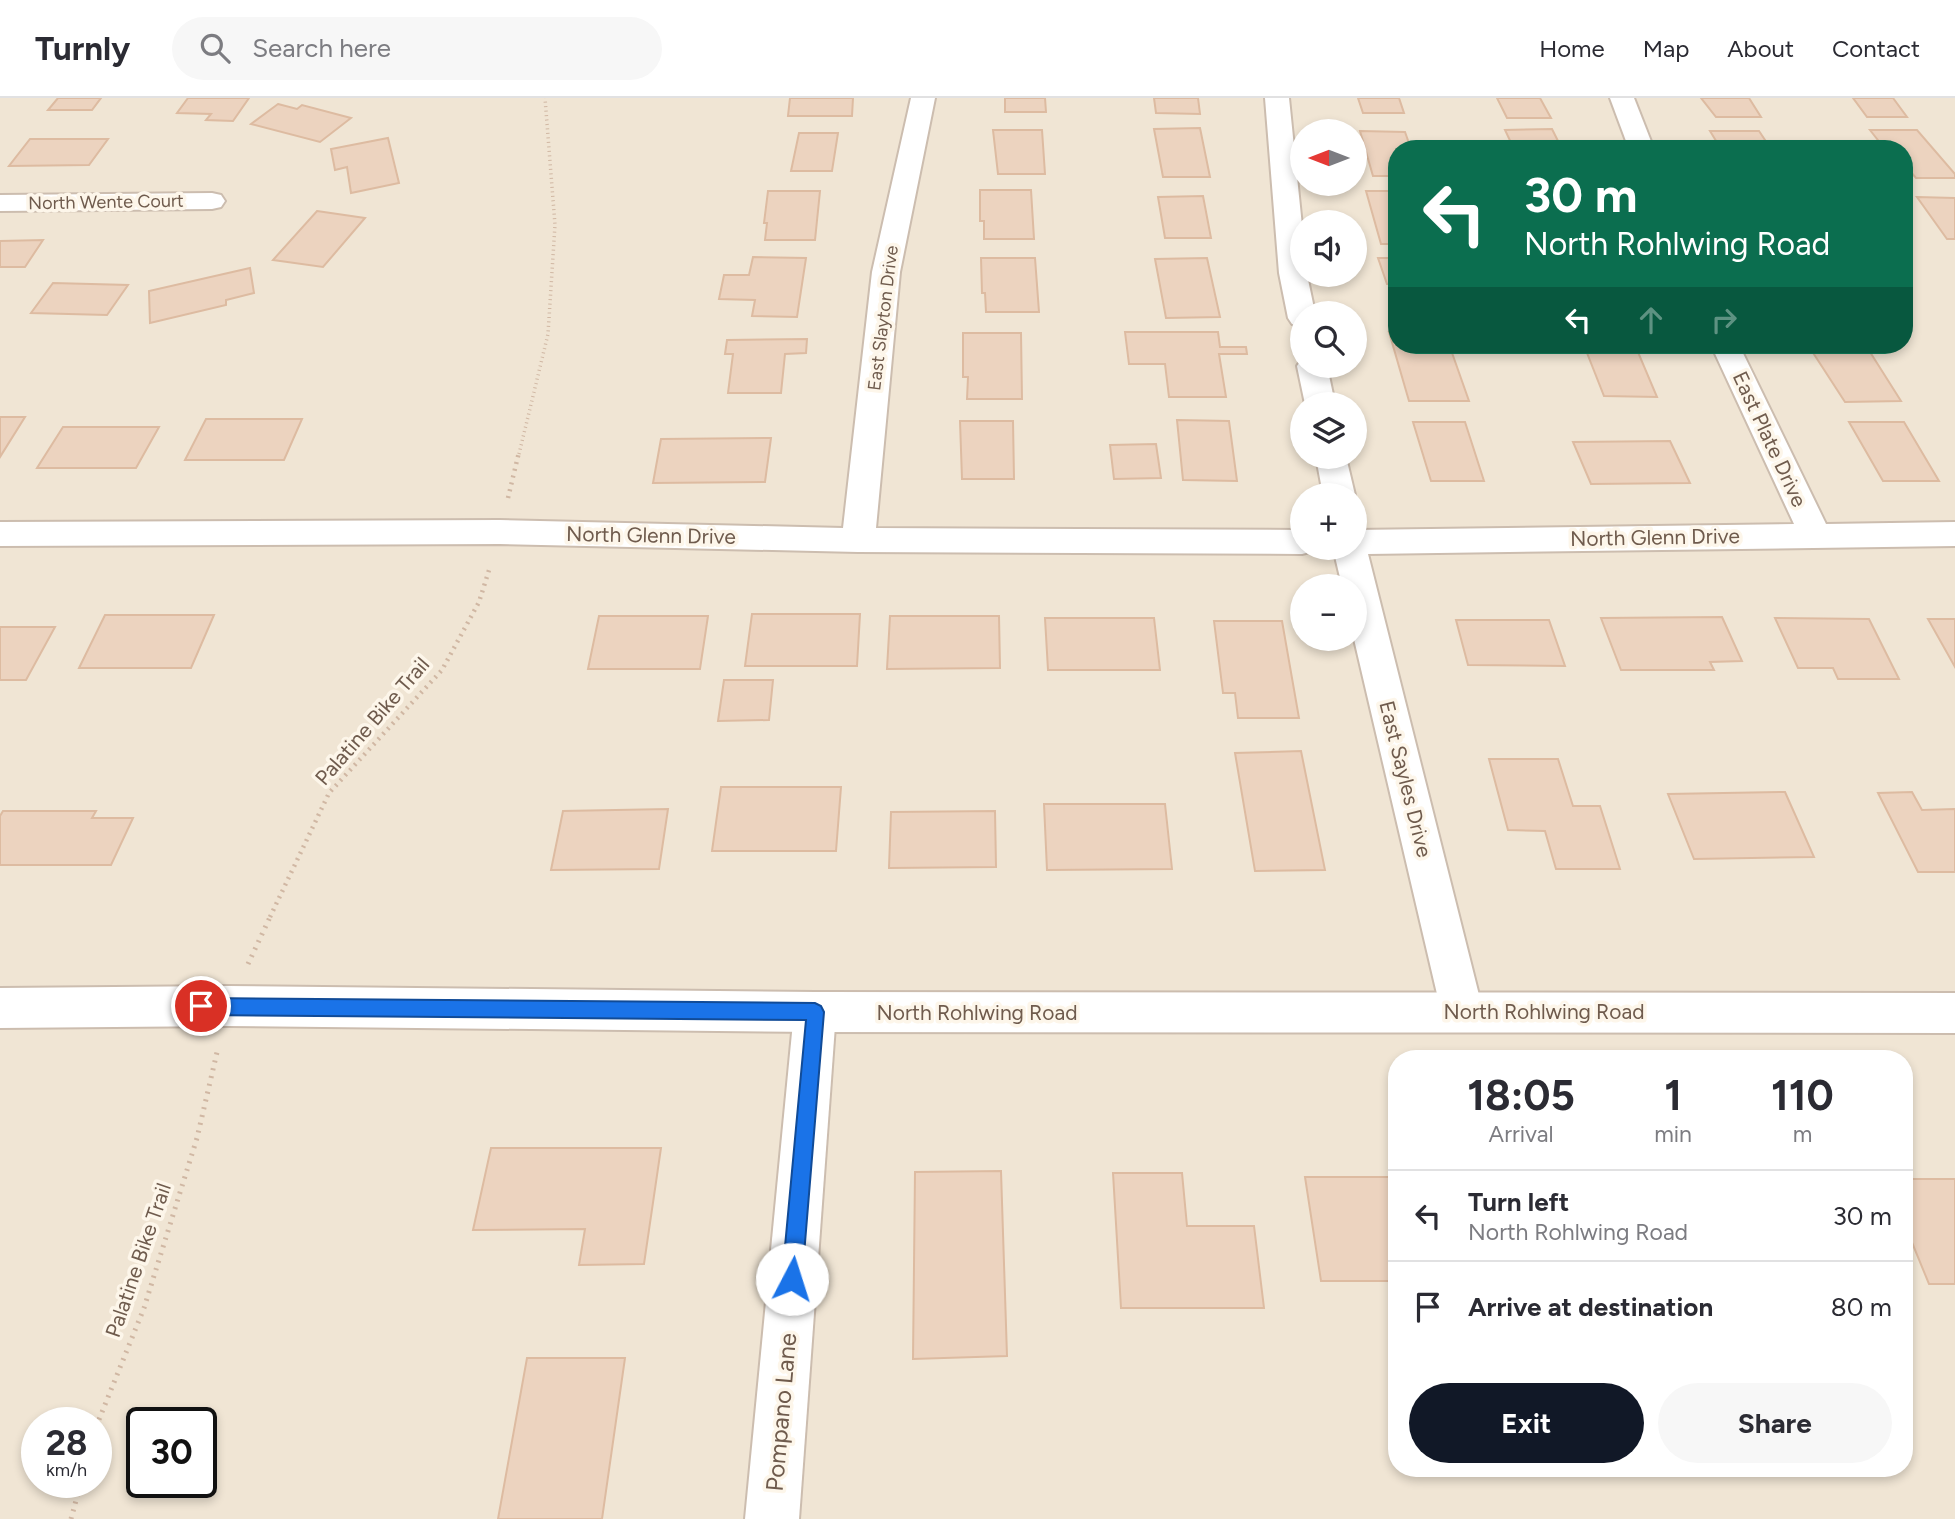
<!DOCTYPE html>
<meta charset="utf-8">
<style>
body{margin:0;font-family:Figtree,sans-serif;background:#f7f7f7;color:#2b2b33;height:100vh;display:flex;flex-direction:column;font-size:26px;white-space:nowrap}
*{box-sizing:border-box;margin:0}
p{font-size:23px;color:#7c7c81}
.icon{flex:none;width:38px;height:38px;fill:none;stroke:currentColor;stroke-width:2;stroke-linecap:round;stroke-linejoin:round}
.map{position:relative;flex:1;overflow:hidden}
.drawer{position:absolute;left:1388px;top:952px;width:525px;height:427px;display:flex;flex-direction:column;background:#fff;border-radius:28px;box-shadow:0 4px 10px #0003}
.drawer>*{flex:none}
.banner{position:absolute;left:1388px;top:42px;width:525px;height:214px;border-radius:28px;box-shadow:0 4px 10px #0003;background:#0b6e4f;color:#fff;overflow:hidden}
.needle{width:46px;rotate:270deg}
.controls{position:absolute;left:1290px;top:21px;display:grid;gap:14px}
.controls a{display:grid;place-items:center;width:77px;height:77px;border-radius:50%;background:#fff;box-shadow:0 4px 10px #0003;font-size:35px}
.speed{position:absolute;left:21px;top:1309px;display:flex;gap:14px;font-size:35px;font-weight:700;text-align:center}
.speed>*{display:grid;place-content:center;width:91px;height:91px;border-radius:50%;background:#fff;box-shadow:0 4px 10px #0003;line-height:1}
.speed small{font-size:18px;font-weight:400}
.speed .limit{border:4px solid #111;border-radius:10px;background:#fff;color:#111}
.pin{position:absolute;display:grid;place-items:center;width:60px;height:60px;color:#fff;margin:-30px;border:4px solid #fff;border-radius:50%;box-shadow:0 2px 7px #0007}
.me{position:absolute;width:77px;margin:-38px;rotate:5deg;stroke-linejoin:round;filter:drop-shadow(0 0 5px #0008)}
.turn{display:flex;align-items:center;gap:24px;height:147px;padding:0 21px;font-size:32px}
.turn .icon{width:91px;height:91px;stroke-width:2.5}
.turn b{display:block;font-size:49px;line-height:60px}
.lanes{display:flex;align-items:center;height:66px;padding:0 21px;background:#0003;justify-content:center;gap:35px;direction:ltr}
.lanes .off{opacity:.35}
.eta{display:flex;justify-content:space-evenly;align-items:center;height:119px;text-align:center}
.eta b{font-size:42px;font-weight:700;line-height:49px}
.action{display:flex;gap:14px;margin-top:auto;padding:14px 21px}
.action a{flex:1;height:80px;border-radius:42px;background:#111827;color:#fff;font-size:28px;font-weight:700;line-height:80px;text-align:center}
.action a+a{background:#f7f7f7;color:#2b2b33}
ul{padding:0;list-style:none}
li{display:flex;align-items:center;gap:21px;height:91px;padding:0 21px;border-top:2px solid #e1e1e2}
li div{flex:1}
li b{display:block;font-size:26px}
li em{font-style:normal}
header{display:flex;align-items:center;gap:42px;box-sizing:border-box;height:98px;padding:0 35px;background:#fff;border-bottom:2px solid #e1e1e2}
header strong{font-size:33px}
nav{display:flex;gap:38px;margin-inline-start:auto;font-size:24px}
.search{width:490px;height:63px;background:#f7f7f7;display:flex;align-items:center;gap:18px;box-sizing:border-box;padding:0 24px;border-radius:38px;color:#7c7c81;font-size:26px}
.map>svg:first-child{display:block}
.residential{fill:#f0e5d4;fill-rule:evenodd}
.building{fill:#ecd3bf;stroke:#ddbba1;stroke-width:2}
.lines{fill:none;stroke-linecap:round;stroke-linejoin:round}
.minor-casing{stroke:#ccbdaf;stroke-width:4}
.tertiary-casing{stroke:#ccbdaf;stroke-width:4}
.path-far2{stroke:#d0b7a3;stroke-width:3.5;stroke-dasharray:1 3.5;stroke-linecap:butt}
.path-far1{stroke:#d0b7a3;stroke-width:4.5;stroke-dasharray:2 5;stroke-linecap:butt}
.path{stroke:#d0b7a3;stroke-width:5;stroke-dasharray:2 6;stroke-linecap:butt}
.minor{fill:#fff;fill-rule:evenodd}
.tertiary{fill:#fff;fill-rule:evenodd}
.route{fill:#1a73e8;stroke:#114b97;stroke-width:2}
.labels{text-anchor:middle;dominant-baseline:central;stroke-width:7;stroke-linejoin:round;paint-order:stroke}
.far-street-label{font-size:18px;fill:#6f5b4d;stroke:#fdf6ea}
.street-label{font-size:21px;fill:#6f5b4d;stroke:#fdf6ea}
.near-street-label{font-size:24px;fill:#6f5b4d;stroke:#fdf6ea}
</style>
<header>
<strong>Turnly</strong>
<div class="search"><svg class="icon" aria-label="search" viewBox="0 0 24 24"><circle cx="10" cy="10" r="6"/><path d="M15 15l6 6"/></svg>Search here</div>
<nav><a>Home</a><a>Map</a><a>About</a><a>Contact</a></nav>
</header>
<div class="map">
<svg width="1955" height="1421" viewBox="0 0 1955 1421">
<rect width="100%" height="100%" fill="#f9f2e5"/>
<path class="residential" d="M0 0H1955V1421H0ZM1302 33H1354V86H1302ZM1396 51H1904V247H1396ZM1302 124H1354V177H1302ZM1302 215H1354V268H1302ZM1302 306H1354V359H1302ZM1302 397H1354V450H1302ZM1302 488H1354V541H1302ZM1396 961H1904V1370H1396ZM37 1325H96V1384H37ZM142 1325H201V1384H142Z"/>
<g class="building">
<path d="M58 0H101L92 12H48Z"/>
<path d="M188 0H249L233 23 206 22 211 16 177 15Z"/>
<path d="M790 0H853L852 18H788Z"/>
<path d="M1005 0H1045L1046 14H1005Z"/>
<path d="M1154 0H1198L1200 16 1156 15Z"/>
<path d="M1358 0H1399L1404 15H1363Z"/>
<path d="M1497 0H1540L1551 20H1507Z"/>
<path d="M1701 0H1749L1761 19H1716Z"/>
<path d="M1853 0H1893L1907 19H1867Z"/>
<path d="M278 6 297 11 302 7 351 20 320 44 251 26Z"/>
<path d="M1200 30 1210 79H1163L1154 31Z"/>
<path d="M1552 31 1562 51H1514L1505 32Z"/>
<path d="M993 32H1042L1045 76H998Z"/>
<path d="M1870 32H1917L1955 76V80H1916L1904 66V51H1885Z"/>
<path d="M1360 33 1405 34 1411 51H1396V78H1373Z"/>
<path d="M1710 33H1759L1771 51H1721Z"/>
<path d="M799 35H838L832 73H791Z"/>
<path d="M388 40 399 85 351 95 347 69 335 72 331 51Z"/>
<path d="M30 41H108L89 67 9 68Z"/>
<path d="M980 92H1031L1034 141H984V123H980Z"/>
<path d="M768 93H820L815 142H765L767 125H764Z"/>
<path d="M1366 93H1396V146H1381Z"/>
<path d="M1203 98 1211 140H1165L1158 99Z"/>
<path d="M1917 99 1955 100V141H1947Z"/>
<path d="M317 113 365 120 323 169 273 162Z"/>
<path d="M43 142 25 169H0V143Z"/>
<path d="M753 159 806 160 797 219 752 218 755 202 719 201 724 177H749Z"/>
<path d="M981 160H1035L1039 214H986L985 195H982Z"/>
<path d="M1207 160 1220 219 1166 220 1155 161Z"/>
<path d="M1378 160H1396V186H1387Z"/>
<path d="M250 170 254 195 226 202V207L150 225 149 193Z"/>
<path d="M53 185 128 187 107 217 31 215Z"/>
<path d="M1125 234H1218L1220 249H1246L1247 256H1219L1226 299H1169L1165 266H1129Z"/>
<path d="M1389 234H1396V247H1442L1444 252H1451L1469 303H1409Z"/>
<path d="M963 235H1021L1022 301H967L968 279H963Z"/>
<path d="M807 241 806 255 785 256 781 295H728L733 256H725L727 242Z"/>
<path d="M1561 247H1635L1657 299 1604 298 1587 255H1565Z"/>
<path d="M1808 247H1855L1860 254H1870L1901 303 1845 304Z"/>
<path d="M0 319H25L0 359Z"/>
<path d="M206 321H302L284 362H185Z"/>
<path d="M1177 322 1229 323 1237 383 1183 382Z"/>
<path d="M960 323H1013L1014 381H962Z"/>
<path d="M1413 324H1465L1484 383H1431Z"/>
<path d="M1849 324H1904L1939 383H1883Z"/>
<path d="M63 329H159L136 370H37Z"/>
<path d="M771 340 765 384 653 385 661 341Z"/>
<path d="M1670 343 1690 385 1591 386 1573 344Z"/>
<path d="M1156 346 1161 380 1114 381 1110 347Z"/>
<path d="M752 516H860L857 568H745Z"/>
<path d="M105 517H214L191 570H79Z"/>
<path d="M599 518H708L700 571H588Z"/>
<path d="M890 518H999L1000 570 887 571Z"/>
<path d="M1722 519 1742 563 1710 564 1714 572H1621L1601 520Z"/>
<path d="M1045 520H1154L1160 572H1048Z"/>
<path d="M1775 520 1869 521 1899 581H1838L1833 570H1798Z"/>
<path d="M1928 521H1955V569Z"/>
<path d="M1456 522H1549L1565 568 1468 567Z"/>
<path d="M1214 523H1282L1299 620H1238L1235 595H1223Z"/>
<path d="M0 529H55L26 582H0Z"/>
<path d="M724 582H773L769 622 718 623Z"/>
<path d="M1301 653 1325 772 1255 773 1235 655Z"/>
<path d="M1489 661H1558L1573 708H1600L1620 771H1556L1545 733 1508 732Z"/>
<path d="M721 689H841L836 753H712Z"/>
<path d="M1785 694 1814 759 1694 761 1668 696Z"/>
<path d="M1912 694 1922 712 1955 711V774H1918L1878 695Z"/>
<path d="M1044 706H1165L1172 771 1047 772Z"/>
<path d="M668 711 659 771 551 772 563 713Z"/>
<path d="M3 713H96L92 720H133L111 767H0V718Z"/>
<path d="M995 713 996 769 889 770 891 714Z"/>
<path d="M491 1050H661L644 1166 579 1167 585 1131 473 1132Z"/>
<path d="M1001 1073 1007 1258 913 1261 915 1074Z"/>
<path d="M1113 1075H1182L1187 1128H1254L1264 1210H1121Z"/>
<path d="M1305 1079H1396V1183H1321Z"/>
<path d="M1904 1081H1955V1186H1929L1904 1125Z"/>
<path d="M527 1260H625L602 1421H498Z"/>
</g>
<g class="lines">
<defs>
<g id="minor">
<path d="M911 0H935L900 174 876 430 1302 432V450H1315L1314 453 1302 456 858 454 500 446 0 448V424L500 422 843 430 872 174Z"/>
<path d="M1265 0H1289L1302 128V177H1307L1315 215H1302V229L1292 226 1288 220 1279 175Z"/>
<path d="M1610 0H1634L1654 51H1629Z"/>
<path d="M212 95 221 97 225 103 221 109 212 111 0 113V97Z"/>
<path d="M1711 247H1739L1826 426 1955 424V448L1368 456 1483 913 1477 927 1462 933 1447 927 1441 913 1354 541V488H1342L1333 450H1354V432L1794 426Z"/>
<path d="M1302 261V268H1327L1335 306H1305L1297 268Z"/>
<path d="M1316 359H1346L1355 397 1354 398 1323 397Z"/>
<path d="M815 894 830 900 836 914 799 1421H745L794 914 800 900Z"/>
</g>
<path id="tertiary" d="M228 888 815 894 1955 895V935L815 934 228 928 0 930V890Z"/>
</defs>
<use href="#minor" class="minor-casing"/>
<use href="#tertiary" class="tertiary-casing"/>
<path class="path-far2" d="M519 356 548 236 555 127 545 0"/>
<g class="path-far1">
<path d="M508 400 519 354"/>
<path d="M270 819 329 695 442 572 479 504 490 469"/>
</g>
<g class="path">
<path d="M248 866 271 817"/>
<path d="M96 1329 144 1210 197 1040 218 950"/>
<path d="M71 1421 81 1384"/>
</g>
<use href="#minor" class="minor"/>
<use href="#tertiary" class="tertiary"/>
</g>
<path class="route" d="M201 900 815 905 821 908 824 914 802 1181 799 1188 792 1191 785 1188 782 1181 806 922 201 917 195 914 193 908 195 903Z"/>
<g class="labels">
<g class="far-street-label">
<text transform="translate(106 104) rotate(-1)">North Wente Court</text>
<text transform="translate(883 220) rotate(-83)">East Slayton Drive</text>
</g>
<g class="street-label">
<text transform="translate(1770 341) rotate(65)">East Plate Drive</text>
<text transform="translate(651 437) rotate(1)">North Glenn Drive</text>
<text transform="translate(1655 439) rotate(-1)">North Glenn Drive</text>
<text transform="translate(372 623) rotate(-49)">Palatine Bike Trail</text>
<text transform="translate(1406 681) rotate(76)">East Sayles Drive</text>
<text x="1544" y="913">North Rohlwing Road</text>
<text x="977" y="914">North Rohlwing Road</text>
<text transform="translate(138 1162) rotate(-71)">Palatine Bike Trail</text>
</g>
<g class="near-street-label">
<text transform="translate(781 1314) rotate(-85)">Pompano Lane</text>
</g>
</g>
</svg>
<div class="controls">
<a><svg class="needle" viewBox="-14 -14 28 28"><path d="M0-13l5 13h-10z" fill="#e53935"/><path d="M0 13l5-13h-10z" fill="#7c7c81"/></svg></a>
<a><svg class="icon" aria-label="sound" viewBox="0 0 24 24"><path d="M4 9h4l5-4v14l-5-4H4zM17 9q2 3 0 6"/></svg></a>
<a><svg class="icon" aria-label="search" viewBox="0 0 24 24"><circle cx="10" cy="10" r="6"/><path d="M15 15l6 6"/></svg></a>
<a><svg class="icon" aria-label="layers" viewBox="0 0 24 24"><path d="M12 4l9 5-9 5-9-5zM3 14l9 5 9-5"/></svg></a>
<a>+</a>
<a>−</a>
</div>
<div class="speed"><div>28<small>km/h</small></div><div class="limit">30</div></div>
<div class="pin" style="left:201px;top:908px;background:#d93025"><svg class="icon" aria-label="arrive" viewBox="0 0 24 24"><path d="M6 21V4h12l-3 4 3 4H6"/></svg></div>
<svg class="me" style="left:792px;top:1181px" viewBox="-20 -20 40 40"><circle r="19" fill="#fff"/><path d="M0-13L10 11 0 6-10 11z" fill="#1a73e8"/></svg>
<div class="banner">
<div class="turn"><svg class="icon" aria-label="left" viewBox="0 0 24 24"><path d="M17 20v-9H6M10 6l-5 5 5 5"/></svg><div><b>30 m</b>North Rohlwing Road</div></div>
<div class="lanes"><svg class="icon" aria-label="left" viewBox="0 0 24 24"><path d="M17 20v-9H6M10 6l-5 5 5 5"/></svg><svg class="icon off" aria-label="ahead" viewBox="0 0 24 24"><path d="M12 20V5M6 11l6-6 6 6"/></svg><svg class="icon off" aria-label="right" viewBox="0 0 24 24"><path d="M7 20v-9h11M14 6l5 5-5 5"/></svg></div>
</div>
<section class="drawer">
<div class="eta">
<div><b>18:05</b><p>Arrival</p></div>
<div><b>1</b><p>min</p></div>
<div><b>110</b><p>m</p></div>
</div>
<ul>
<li><svg class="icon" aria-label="left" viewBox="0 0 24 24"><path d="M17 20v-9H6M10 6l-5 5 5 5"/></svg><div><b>Turn left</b><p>North Rohlwing Road</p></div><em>30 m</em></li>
<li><svg class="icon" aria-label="arrive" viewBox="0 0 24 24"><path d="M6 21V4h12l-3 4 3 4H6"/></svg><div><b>Arrive at destination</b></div><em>80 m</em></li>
</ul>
<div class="action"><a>Exit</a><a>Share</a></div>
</section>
</div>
